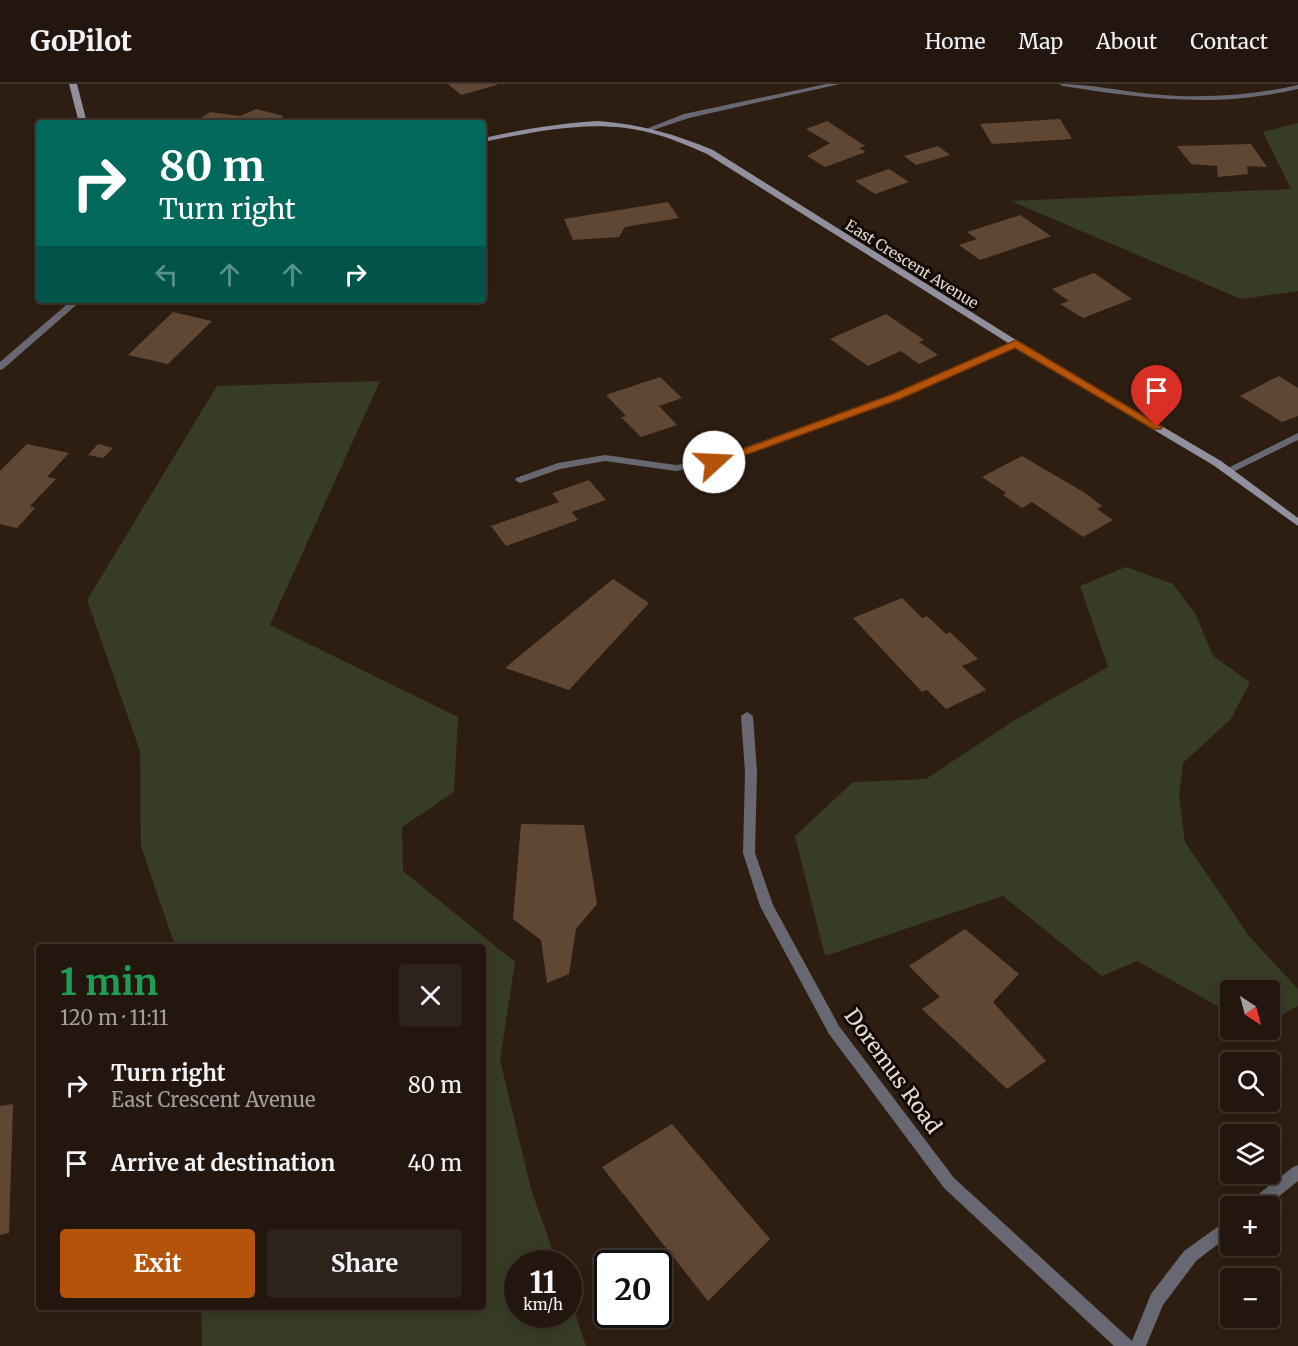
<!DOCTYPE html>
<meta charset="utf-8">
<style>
body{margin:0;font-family:Merriweather,serif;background:#2e231c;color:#f1f3f6;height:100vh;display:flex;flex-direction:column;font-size:22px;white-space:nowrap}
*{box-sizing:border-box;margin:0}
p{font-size:20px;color:#a29f9e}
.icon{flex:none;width:33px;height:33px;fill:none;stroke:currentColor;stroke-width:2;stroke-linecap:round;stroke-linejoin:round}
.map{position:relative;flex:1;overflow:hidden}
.details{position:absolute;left:36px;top:860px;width:450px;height:366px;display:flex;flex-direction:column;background:#22160e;border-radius:6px;box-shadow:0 3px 15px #0003,0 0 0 2px #3f352e}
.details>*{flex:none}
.banner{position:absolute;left:36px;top:36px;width:450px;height:183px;border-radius:6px;box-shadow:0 3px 15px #0003,0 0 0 2px #3f352e;background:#00695c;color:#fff;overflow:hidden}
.needle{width:39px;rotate:144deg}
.controls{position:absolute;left:1220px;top:896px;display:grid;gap:12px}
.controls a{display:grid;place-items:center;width:60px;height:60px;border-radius:6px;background:#22160e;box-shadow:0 3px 15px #0003,0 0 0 2px #3f352e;font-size:30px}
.speed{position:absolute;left:504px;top:1166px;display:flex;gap:12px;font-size:30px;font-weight:700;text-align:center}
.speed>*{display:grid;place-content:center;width:78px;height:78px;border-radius:50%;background:#22160e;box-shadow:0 3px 15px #0003,0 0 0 2px #3f352e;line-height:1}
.speed small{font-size:15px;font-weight:400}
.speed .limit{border:3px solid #111;border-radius:9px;background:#fff;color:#111}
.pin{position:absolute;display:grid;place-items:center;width:51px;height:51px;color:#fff;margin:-62px -26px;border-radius:50% 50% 50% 0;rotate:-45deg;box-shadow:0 0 6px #0007}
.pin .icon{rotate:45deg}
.me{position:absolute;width:66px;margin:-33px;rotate:70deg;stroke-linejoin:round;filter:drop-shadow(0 0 4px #0008)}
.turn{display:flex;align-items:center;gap:21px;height:126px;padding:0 24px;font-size:27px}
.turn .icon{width:78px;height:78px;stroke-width:2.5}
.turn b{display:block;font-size:42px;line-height:51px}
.lanes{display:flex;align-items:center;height:57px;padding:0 24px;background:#0003;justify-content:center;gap:30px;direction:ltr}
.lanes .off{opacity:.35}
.round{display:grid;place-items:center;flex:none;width:63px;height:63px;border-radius:6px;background:#2e231c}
.overview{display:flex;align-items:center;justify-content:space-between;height:102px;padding:0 24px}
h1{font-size:36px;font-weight:700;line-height:45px;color:#1e9e55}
.button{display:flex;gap:12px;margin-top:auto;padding:12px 24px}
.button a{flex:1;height:69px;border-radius:6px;background:#b45309;color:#fff;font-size:24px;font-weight:700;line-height:69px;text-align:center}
.button a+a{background:#2e231c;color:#f1f3f6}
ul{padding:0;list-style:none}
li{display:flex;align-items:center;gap:18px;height:78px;padding:0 24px}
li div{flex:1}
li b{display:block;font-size:22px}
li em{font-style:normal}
header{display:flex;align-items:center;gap:36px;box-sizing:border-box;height:84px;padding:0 30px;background:#22160e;border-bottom:2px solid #3f352e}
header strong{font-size:28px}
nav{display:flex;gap:33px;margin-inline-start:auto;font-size:21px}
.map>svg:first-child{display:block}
.green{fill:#373c24}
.building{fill:#604734}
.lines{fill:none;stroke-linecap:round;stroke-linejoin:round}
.lane{fill:#686872;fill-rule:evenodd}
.street{fill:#686872;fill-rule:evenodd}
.secondary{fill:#90909f;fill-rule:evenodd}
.route{fill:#b45309;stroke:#753606;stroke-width:1.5}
.labels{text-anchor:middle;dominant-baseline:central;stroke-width:6;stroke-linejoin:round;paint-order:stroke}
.far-street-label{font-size:15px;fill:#e6dbd3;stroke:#110a05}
.near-street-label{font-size:21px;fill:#e6dbd3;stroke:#110a05}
</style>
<header>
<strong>GoPilot</strong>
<nav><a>Home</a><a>Map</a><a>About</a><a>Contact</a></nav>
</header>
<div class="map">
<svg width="1298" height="1262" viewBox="0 0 1298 1262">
<rect width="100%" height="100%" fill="#2e1e12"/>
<g class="green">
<path d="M1298 39V207L1241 215 1011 117 1291 105 1263 48Z"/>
<path d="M380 297 270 541 458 633 454 708 402 743 403 787 515 878 500 976 531 1105 557 1179H518V1230H568L569 1211 586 1262H202L201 1223 483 1222V862H175L141 762 140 667 87 516 217 302Z"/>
<path d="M1126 483 1173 500 1196 531 1213 572 1250 598 1231 635 1183 679 1179 712 1185 758 1249 852 1298 905V922L1269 938V906H1230V929L1137 877 1102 892 1003 812 825 872 795 752 853 698 926 695 1015 636 1108 583 1080 502Z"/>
</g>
<g class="building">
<path d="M448 0H497V1L461 11Z"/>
<path d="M256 25 284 32 275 39H193L210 28 240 32Z"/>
<path d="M1060 35 1072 55 992 60 980 40Z"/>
<path d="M827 37 865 62 859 64 866 68 825 83 807 72 830 59 806 45Z"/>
<path d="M1251 60 1267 83 1247 82 1248 90 1218 93 1217 82 1191 80 1177 62Z"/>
<path d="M938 62 950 71 916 81 904 72Z"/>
<path d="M889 85 909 98 875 110 855 97Z"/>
<path d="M668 118 679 134 625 143 619 153 573 156 564 135Z"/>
<path d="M1020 131 1051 152 980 176 959 161 977 155 967 148Z"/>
<path d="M1094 189 1132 215 1083 234 1060 220 1069 217 1052 205Z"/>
<path d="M173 228 212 237 168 280 128 271Z"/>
<path d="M886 230 924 256 919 258 938 271 919 280 901 267 868 282 830 255Z"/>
<path d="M1279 292 1298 304V332L1282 338 1240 312Z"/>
<path d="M660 293 682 314 659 322 677 341 641 353 621 333 626 332 606 311Z"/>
<path d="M27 360 69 369 47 393 56 395 30 422 35 424 17 444 0 440V387Z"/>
<path d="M98 360 113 364 103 374 88 371Z"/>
<path d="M1022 372 1085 409 1102 422 1097 425 1113 436 1083 453 1032 418 1022 424 1003 411 1006 409 982 393Z"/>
<path d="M589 396 606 416 572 428 578 436 506 462 491 442 559 418 552 409Z"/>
<path d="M613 495 649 519 569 606 505 584Z"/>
<path d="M902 514 922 534 927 532 946 550 950 548 978 575 962 582 986 606 946 625 927 606 922 608 853 534Z"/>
<path d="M521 740 584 741 597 820 576 845 569 890 547 899 541 856 513 835Z"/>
<path d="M965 845 1019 890 993 918 1046 977 1007 1005 922 925 940 913 909 882Z"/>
<path d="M13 1020 9 1149 0 1151V1022Z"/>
<path d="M672 1040 770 1155 708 1217 602 1083Z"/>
</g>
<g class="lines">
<g class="lane">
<path d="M1016 257 1019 258V262L900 314 718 380 676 387 605 377 560 385 520 399 515 396 516 394 558 379 605 371 676 381 712 375 894 310Z"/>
<path d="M1298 349V356L1233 388 1229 389 1224 386Z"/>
</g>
<g class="street">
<path d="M826 0H840L689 34 650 47 646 45 684 30Z"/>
<path d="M1059 0C1090 0 1120 7 1151 10 1201 15 1249 12 1298 1V5C1216 24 1145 15 1063 2Z"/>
<path d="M72 216H82L3 285 0 286V278Z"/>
<path d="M747 628 753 632 757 688 755 769 773 821 839 942 954 1094 1132 1257 1151 1210 1184 1167 1230 1134V1151L1196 1177 1163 1221 1146 1262H1114L944 1104 829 950 760 822 743 769 745 688 741 632Z"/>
<path d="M1298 1081V1097L1267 1122H1247L1250 1117 1293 1083Z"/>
</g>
<g class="secondary">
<path d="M69 0H77L87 39H79Z"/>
<path d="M598 37C639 40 675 50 713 66L1019 258 1221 377 1298 434V442L1213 381 1013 262 707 70C689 62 671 54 651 49 596 34 538 47 483 58V54C521 46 559 39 598 37Z"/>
</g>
</g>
<path class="route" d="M1016 256 1162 343 1161 345H1153L1015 264 900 315 718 381H710L708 378 893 310Z"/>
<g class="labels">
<g class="far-street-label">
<text transform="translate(912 180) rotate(32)">East Crescent Avenue</text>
</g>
<g class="near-street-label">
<text transform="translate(893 987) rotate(54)">Doremus Road</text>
</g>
</g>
</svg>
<div class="controls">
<a><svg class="needle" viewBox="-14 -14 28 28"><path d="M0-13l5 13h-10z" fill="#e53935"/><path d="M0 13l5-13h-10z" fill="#a29f9e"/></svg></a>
<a><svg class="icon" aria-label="search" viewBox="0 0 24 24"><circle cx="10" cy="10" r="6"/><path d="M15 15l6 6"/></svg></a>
<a><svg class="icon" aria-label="layers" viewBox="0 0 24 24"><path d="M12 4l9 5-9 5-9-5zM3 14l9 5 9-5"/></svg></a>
<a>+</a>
<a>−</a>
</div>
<div class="speed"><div>11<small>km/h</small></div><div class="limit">20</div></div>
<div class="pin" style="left:1157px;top:343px;background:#d93025"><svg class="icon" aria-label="arrive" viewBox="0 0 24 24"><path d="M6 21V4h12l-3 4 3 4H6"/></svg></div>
<svg class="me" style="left:714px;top:378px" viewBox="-20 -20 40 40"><circle r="19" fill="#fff"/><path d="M0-13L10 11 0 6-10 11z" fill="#b45309"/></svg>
<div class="banner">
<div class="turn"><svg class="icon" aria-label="right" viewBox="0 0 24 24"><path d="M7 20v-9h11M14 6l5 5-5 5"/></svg><div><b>80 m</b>Turn right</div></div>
<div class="lanes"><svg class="icon off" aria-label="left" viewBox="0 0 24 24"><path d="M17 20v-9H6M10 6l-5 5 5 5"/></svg><svg class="icon off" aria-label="ahead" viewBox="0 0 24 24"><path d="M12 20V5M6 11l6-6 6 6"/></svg><svg class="icon off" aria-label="ahead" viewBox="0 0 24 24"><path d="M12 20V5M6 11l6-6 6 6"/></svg><svg class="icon" aria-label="right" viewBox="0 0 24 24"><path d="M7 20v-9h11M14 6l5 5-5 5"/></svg></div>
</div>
<section class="details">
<div class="overview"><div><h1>1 min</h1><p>120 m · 11:11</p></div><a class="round"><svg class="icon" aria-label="close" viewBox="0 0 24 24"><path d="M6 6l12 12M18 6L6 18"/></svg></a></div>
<ul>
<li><svg class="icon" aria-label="right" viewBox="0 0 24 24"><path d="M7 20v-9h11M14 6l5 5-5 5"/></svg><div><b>Turn right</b><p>East Crescent Avenue</p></div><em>80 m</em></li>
<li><svg class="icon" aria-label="arrive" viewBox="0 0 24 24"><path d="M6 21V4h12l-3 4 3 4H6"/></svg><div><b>Arrive at destination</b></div><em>40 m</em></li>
</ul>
<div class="button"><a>Exit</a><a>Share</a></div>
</section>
</div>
